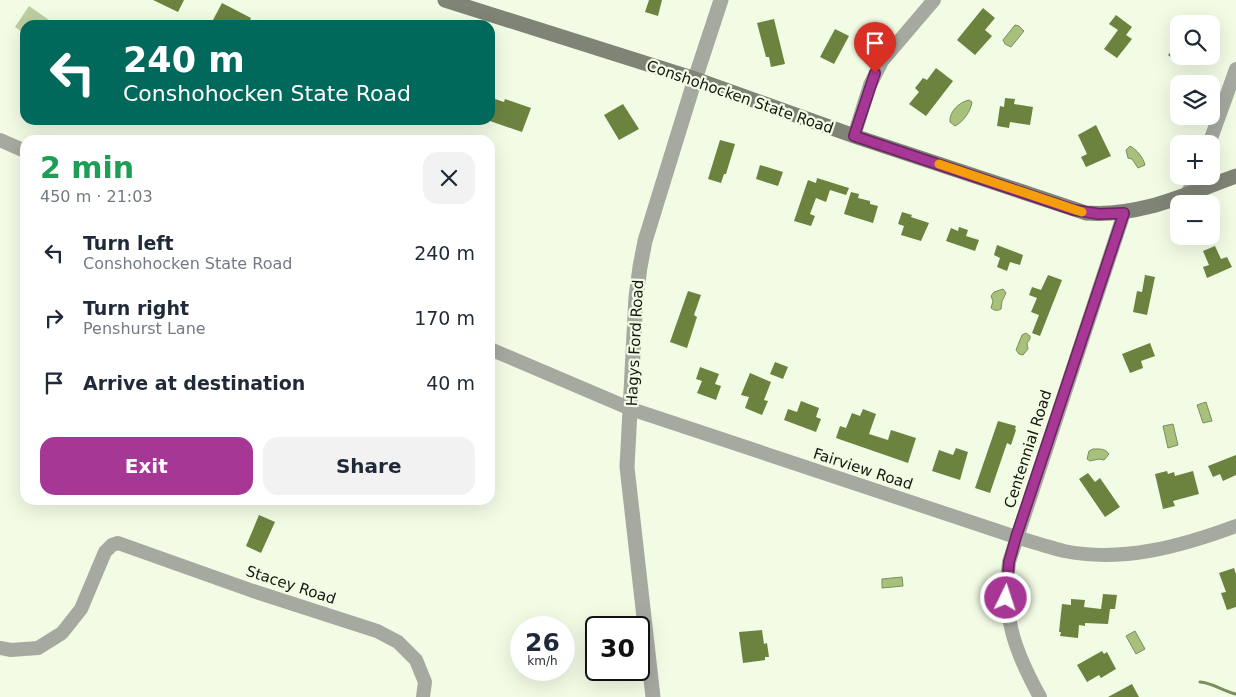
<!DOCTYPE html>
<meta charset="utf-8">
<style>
body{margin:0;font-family:"DejaVu Sans",sans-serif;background:#f2f2f3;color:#1f2937;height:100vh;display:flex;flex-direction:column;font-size:19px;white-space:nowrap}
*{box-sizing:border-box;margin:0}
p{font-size:16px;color:#747a83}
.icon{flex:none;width:28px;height:28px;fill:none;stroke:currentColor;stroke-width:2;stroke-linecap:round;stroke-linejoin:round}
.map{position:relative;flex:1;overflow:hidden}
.sheet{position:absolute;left:20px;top:135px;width:475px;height:370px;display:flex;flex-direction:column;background:#fff;border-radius:15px;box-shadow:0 5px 20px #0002}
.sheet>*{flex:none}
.banner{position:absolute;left:20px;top:20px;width:475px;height:105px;border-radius:15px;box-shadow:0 5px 20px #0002;background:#00695c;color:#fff;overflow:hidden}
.controls{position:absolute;left:1170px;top:15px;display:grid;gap:10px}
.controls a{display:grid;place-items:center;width:50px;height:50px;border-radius:10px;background:#fff;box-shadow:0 5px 20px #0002;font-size:25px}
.speed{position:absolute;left:510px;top:616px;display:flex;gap:10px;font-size:25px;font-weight:700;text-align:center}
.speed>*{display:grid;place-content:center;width:65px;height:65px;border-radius:50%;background:#fff;box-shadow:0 5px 20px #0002;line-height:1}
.speed small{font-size:12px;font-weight:400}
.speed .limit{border:2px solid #111;border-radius:8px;background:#fff;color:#111}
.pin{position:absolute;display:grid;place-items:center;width:42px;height:42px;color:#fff;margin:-51px -21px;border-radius:50% 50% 50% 0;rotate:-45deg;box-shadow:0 0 5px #0007}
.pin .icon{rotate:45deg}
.me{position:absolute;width:55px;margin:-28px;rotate:4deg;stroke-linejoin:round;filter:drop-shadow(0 0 4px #0008)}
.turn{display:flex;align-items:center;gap:18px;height:105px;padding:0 20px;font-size:22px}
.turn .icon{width:65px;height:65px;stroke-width:2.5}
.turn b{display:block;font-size:35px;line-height:42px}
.round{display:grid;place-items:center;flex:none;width:52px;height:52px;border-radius:15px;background:#f2f2f3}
.summary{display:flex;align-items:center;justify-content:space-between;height:85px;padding:0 20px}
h1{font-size:30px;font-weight:700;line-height:38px;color:#1e9e55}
.primary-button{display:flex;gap:10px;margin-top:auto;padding:10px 20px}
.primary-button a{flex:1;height:58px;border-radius:15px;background:#a63794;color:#fff;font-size:20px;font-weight:700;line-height:58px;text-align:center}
.primary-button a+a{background:#f2f2f3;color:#1f2937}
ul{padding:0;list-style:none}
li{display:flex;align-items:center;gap:15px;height:65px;padding:0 20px}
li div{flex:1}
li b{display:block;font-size:19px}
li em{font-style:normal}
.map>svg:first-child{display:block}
.green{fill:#bdcea1}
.water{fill:#a7c07b;stroke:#7c8e5b}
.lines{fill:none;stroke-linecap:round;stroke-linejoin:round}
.stream{stroke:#7c8e5b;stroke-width:3}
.building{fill:#6c8340}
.minor{stroke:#a5a9a0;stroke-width:14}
.tertiary{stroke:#a5a9a0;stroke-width:15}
.secondary{stroke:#7f8476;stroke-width:15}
.route-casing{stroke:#6c2460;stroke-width:12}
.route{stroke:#a63794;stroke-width:9}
.slow{stroke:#f59e0b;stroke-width:9}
.labels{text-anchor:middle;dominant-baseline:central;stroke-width:4.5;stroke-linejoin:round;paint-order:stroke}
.street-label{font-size:15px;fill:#161911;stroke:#f2fbe4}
</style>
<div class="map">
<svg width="1236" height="697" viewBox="0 0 1236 697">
<rect width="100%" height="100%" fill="#f2fbe4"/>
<path class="green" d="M29 6 49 20 45 25H25V34L15 27Z"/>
<g class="water">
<path d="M1015 25 1019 26 1024 31 1011 47 1005 44 1003 40Z"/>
<path d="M969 100 972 102C971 111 963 122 955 126L950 122C949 112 959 102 969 100Z"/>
<path d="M1130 146C1137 150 1143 157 1145 165L1138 168 1132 159 1128 158 1126 150Z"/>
<path d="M1003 289 1006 293 1002 301 1001 309C998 311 995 311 991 308L993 301 991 296 994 292Z"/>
<path d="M1026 333 1030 336V339L1027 343 1028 349 1023 355 1019 354 1016 350 1022 335Z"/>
<path d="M1206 402 1212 421 1203 423 1197 405Z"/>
<path d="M1173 424 1178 445 1168 448 1163 426Z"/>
<path d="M1093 449C1099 449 1105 448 1109 454L1104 460 1099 459 1090 461 1087 459 1089 451Z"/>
<path d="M902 577 903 586 882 588V579Z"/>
<path d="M1135 631 1145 649 1136 654 1126 636Z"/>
</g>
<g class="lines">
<path class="stream" d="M1200 682C1213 683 1223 691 1236 694"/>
</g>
<g class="building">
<path d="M153 0H184L178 12Z"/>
<path d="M649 0H662L658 16 645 12Z"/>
<path d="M222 3 251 18 248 25H222L213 20Z"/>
<path d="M983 8 995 18 985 30 992 36 975 55 957 40Z"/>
<path d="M1116 15 1132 27 1126 35 1132 39 1117 58 1104 49 1118 30 1109 24Z"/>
<path d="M774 19 785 64 771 67 769 57H766L757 23Z"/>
<path d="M835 29 849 36 834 64 820 57Z"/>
<path d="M1179 43V64L1168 55Z"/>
<path d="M936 68 953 81 926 116 909 104 919 92 915 88 923 78 927 80Z"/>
<path d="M1005 98 1015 99 1014 104 1033 107 1030 125 1010 122 1009 128 997 126 1000 106 1004 107Z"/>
<path d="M495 99 504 102 505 99 531 108 522 132 490 121V112Z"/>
<path d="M623 104 639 129 619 140 604 115Z"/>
<path d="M1096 125 1111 156 1086 167 1081 157 1087 154 1078 135Z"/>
<path d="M720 140 735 144 726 174H724L721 183 708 179Z"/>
<path d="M760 165 783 172 778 186 756 179Z"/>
<path d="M817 178 849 188 846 195 830 190 826 202 816 198 810 214 815 216 811 226 794 221 808 180 816 183Z"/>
<path d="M851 192 859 194 858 198 870 201V204L878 206 873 223 844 214Z"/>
<path d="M902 212 912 215 911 217 929 223 921 241 901 235 904 226 898 224Z"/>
<path d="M959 227 968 230 966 236 979 240 975 251 946 241 951 228 958 231Z"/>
<path d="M997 245 1023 255 1020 265 1010 262 1007 271 997 267 1000 258 994 255Z"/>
<path d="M1215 246 1221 259 1227 257 1232 267 1207 278 1203 267 1209 265 1203 251Z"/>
<path d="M1048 275 1062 280 1040 336 1032 333 1039 315 1031 312 1037 298 1029 295 1032 287 1041 290Z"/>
<path d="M1145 275 1155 277 1147 315 1133 312 1137 291 1142 292Z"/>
<path d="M688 291 701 295 694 315 697 317 687 348 670 342Z"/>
<path d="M1150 343 1155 356 1141 361 1143 368 1130 373 1122 354Z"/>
<path d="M775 362 788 367 783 379 770 374Z"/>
<path d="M700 367 719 374 715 384 721 386 716 400 697 393 702 381 696 379Z"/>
<path d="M750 373 771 382 764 400 768 401 762 415 745 408 749 397 741 395Z"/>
<path d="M801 401 819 408 816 417 821 419 816 432 784 420 788 409 797 412Z"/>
<path d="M863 409 876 414 869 434 888 440 891 430 916 438 908 463 836 438 840 426 846 428 852 413 860 416Z"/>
<path d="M998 421 1016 426 1015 429 1016 430 1011 445 1007 443 990 493 975 488Z"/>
<path d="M956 448 968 452 960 480 932 471 939 450 953 455Z"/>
<path d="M1236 455V475L1223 481 1220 474 1213 477 1208 466Z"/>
<path d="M1167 471 1168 474 1174 472 1175 476 1193 471 1199 494 1173 501 1175 506 1163 509 1155 474Z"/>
<path d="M1088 473 1095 482 1100 478 1120 507 1105 517 1079 479Z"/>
<path d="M259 515 275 522 261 553 246 546Z"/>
<path d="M1234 568 1236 574V607L1227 610 1221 593 1226 592 1219 573Z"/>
<path d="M1103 594 1117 595 1115 609H1110L1108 624 1085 623V626L1079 625 1078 638 1060 636 1061 632H1059L1062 604 1071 605V599L1085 600 1084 607 1101 609Z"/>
<path d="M762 630 764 644 767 643 769 657H765V660L743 663 739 632Z"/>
<path d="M1102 651 1104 654 1107 652 1116 669 1101 678 1099 675 1087 682 1077 665Z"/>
<path d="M1132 684 1139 697H1108Z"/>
</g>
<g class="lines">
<g class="minor">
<path d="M854 136 870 85 882 61 934 0"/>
<path d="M0 140 25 151"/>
<path d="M1209 144 1236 69"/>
<path d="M1187 194 1197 176"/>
<path d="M490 349 631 409 1016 537C1032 542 1048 547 1064 551 1122 563 1182 546 1236 526"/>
<path d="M0 648 11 650 38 648 62 633 81 609 105 552 112 545 118 543 253 591 377 631 398 642 416 660 425 682 423 697"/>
<path d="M1040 697C1014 650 1002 616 1009 562L1124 213"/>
</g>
<path class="tertiary" d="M653 697 627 467 636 297 640 267 645 241 695 79 721 0"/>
<path class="secondary" d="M445 0 695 79 860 138 1086 213C1141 217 1186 194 1236 176"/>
</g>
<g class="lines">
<defs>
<path id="route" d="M875 73 854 136 1074 210 1099 214 1124 213 1016 537 1009 562 1006 598"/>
</defs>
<use href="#route" class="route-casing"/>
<use href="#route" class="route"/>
<path class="slow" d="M939 164 1082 212"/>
</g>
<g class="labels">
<g class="street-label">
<text transform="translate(740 97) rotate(19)">Conshohocken State Road</text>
<text transform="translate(635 343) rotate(-87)">Hagys Ford Road</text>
<text transform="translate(1028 449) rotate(-72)">Centennial Road</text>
<text transform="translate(863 469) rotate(18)">Fairview Road</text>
<text transform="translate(291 585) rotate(18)">Stacey Road</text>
</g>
</g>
</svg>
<div class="controls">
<a><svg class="icon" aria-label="search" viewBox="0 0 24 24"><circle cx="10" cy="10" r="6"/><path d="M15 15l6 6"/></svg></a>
<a><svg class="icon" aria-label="layers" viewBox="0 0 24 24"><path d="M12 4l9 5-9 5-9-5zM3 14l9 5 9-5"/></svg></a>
<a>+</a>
<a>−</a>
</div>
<div class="speed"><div>26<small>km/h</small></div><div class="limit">30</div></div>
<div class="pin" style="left:875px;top:73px;background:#d93025"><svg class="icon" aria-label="arrive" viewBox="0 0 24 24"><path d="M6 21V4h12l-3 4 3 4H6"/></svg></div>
<svg class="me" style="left:1006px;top:598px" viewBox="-20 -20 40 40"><circle r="17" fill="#a63794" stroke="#fff" stroke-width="3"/><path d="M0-11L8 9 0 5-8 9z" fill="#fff"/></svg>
<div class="banner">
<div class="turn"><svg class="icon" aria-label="left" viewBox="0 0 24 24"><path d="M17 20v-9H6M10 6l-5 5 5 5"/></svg><div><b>240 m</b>Conshohocken State Road</div></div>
</div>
<section class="sheet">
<div class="summary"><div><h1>2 min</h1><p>450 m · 21:03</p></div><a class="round"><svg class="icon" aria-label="close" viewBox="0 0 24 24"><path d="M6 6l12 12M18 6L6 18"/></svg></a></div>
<ul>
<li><svg class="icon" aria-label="left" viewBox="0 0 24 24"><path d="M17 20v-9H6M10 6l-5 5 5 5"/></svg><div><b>Turn left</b><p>Conshohocken State Road</p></div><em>240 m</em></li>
<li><svg class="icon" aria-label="right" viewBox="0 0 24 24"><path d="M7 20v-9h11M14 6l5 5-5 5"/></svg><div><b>Turn right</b><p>Penshurst Lane</p></div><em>170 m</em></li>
<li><svg class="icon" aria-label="arrive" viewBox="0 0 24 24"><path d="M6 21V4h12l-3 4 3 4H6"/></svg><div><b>Arrive at destination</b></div><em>40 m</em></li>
</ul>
<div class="primary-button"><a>Exit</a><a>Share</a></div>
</section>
</div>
